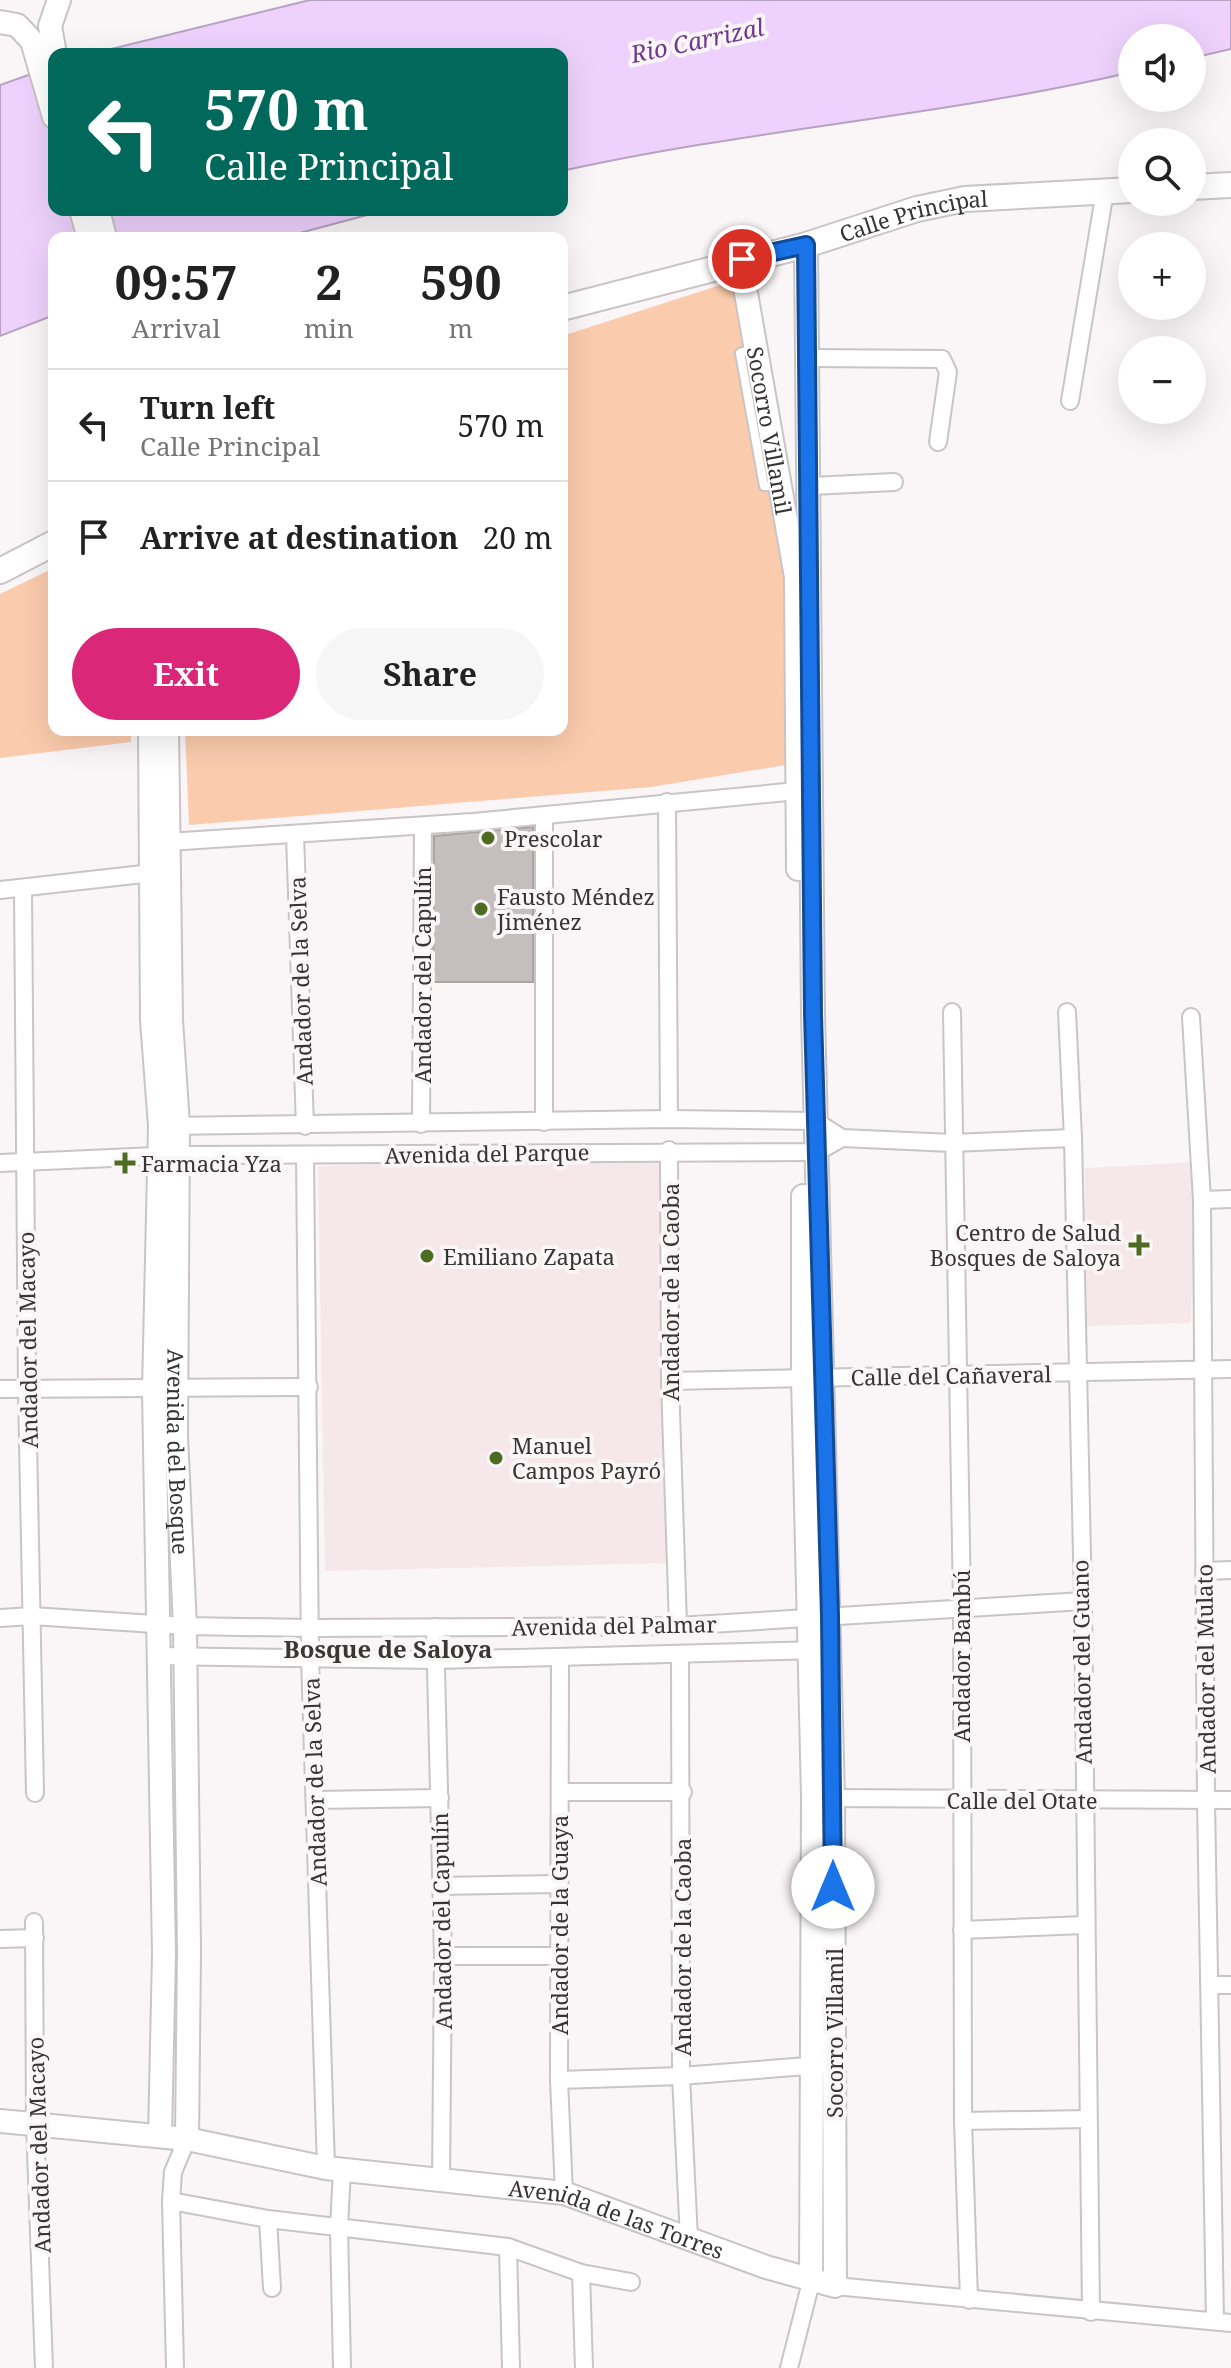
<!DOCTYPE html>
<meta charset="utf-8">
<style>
body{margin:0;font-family:"Noto Serif",serif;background:#f6f6f6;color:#222;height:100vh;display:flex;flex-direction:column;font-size:30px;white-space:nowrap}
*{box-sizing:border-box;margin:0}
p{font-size:26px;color:#767676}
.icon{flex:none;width:44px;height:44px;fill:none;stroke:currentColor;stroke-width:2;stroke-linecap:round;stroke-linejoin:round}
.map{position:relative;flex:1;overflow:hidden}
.sheet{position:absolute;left:48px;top:232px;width:520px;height:504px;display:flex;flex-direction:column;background:#fff;border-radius:16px;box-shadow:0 8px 32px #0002}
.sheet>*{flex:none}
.guide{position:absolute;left:48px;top:48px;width:520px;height:168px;border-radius:16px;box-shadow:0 8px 32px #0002;background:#00695c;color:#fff;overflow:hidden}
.fabs{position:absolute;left:1118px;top:24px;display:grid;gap:16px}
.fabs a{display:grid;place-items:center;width:88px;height:88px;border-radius:50%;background:#fff;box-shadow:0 8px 32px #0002;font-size:40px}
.pin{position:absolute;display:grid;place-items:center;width:68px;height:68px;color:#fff;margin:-34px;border:4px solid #fff;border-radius:50%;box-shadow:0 2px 8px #0007}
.me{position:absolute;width:88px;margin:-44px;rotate:0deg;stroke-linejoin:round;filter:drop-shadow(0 0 6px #0008)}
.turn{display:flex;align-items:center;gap:28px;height:168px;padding:0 24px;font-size:36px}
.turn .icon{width:104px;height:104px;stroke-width:2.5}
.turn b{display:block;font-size:56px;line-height:68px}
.eta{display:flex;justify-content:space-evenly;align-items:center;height:136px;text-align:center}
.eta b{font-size:48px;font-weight:700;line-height:56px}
.button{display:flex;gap:16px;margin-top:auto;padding:16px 24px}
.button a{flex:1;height:92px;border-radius:48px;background:#db2777;color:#fff;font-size:32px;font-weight:700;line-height:92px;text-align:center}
.button a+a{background:#f6f6f6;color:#222}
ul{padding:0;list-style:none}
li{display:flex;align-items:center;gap:24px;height:112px;padding:0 24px;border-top:2px solid #e0e0e0}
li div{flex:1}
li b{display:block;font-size:30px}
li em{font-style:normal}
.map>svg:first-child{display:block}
.built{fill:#f5e7ea}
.green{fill:#fbcbad}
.water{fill:#eed2fd;stroke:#b7a3c1;stroke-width:2}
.building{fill:#c4bfbe;stroke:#aaa5a4;stroke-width:2}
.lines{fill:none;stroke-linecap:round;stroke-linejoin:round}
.service-casing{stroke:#c9c4c5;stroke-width:12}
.minor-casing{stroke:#c9c4c5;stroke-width:20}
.tertiary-casing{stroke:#c9c4c5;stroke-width:26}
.secondary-casing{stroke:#c9c4c5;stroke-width:28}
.service{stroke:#fff;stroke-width:8}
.minor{stroke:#fff;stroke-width:16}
.tertiary{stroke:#fff;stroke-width:22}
.secondary{stroke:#fff;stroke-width:24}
.route-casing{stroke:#114b97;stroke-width:20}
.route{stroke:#1a73e8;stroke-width:14}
.poi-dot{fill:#4d6c22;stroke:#faf5f6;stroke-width:3}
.labels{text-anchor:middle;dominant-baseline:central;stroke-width:8;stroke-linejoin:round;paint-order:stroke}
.street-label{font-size:22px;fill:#363434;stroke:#faf5f6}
.poi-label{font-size:22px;fill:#363434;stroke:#faf5f6;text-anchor:start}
.water-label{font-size:24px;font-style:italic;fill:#70388b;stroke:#faf5f6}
.neighbourhood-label{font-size:24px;font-weight:bold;fill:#393636;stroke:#faf5f6}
</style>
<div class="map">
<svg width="1231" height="2368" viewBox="0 0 1231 2368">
<rect width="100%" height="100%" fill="#faf5f6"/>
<g class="built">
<path d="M531 1161 661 1163 671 1563 325 1571 318 1166Z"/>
<path d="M1195 1162 1191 1323 1086 1326 1085 1168Z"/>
</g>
<g class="green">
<path d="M736 280 785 588 786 765 651 787 189 825 185 730H562V336Z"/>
<path d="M54 568V730H131V742L0 758V594Z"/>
</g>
<g class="water">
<path d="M310 0H1231V49L1192 58V38H1132V72C944 116 751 129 562 171V54H91Z"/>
<path d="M54 66V210H386L281 238H54V315L0 336V85Z"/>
</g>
<path class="building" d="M533 827V982H433L434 836Z"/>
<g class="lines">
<defs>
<path id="service" d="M755 348 740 353 764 486H779"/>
<g id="minor">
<path d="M808 358 942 359 948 372 938 442"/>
<path d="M1070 401 1105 191"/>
<path d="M811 486 894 482"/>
<path d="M667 802 669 1119"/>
<path d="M544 816V1122"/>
<path d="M295 835 305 1126"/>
<path d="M168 842 473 822 808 790"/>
<path d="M23 888 27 1390 35 1793"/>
<path d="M0 890 161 872"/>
<path d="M952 1012 962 1606 963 2121 969 2300"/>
<path d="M1067 1012 1073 1138 1083 1601 1091 2312"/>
<path d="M1191 1017 1202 1200 1206 1801 1215 2321"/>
<path d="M421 1124 423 826"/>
<path d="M169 1126 669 1119 815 1121 842 1138 952 1143 1073 1138"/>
<path d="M669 1150 670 1381 678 1626"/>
<path d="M305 1156 310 1657 326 2168"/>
<path d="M0 1163 178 1155 817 1152 842 1138"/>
<path d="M1202 1200 1231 1199"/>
<path d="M670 1381 1231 1369"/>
<path d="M0 1389 309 1387"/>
<path d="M1204 1571 1231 1570"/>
<path d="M0 1618 32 1616 185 1626 310 1628 678 1626 1083 1601"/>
<path d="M435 1627 443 1956 441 2182"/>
<path d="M680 1654 681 2076 689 2239"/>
<path d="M158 1656 437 1660 820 1650"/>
<path d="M560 1657 559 2080 564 2193"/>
<path d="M560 1792H683"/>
<path d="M822 1798 1231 1800"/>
<path d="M315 1800 440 1798"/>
<path d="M440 1886 559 1884"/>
<path d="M34 1922 35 2124 44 2368"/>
<path d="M962 1930 1084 1925"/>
<path d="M0 1939 35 1938"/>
<path d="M443 1956H561"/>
<path d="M1210 1985H1231"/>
<path d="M559 2080 681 2076 820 2065"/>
<path d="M963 2121 1088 2119"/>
<path d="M171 2201 268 2219 508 2247 581 2273 631 2282"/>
<path d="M268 2219 272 2288"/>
<path d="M508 2247 511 2368"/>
<path d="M581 2273 584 2368"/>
<path d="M835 2286 1231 2323"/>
<path d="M175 2368 171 2201 173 2172 187 2139"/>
<path d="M342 2368 339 2227 342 2170"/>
<path d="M789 2368 811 2282"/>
</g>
<g id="tertiary">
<path d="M0 22 17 25 32 41 54 117"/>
<path d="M55 54 50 26 59 0"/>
<path d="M81 210 89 238"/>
<path d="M98 210 105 238"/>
<path id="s1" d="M740 259 796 577 798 869"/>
<path d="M150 730 152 1020 160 1126 154 1391 164 1954 160 2136"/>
<path id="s2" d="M167 730 171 1020 178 1125 176 1436 185 1626 189 1951 187 2139"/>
<path d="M803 1196V1378L813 1797 811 2282"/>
<path id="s3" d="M0 2121 187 2139 326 2168 564 2193 766 2267 835 2286 833 1798 813 1014 806 245"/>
</g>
<g id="secondary">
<path d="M1192 187 1231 185"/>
<path id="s4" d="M562 308 806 245 917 209 965 199 1132 190"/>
<path d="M0 571 54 543"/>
</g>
</defs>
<use href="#service" class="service-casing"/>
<use href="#minor" class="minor-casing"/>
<use href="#tertiary" class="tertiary-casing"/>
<use href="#secondary" class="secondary-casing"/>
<use href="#service" class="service"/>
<use href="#minor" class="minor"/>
<use href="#tertiary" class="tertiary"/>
<use href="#secondary" class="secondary"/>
</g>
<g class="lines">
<defs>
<path id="route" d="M742 259 806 245 813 1014 830 1616 833 1887"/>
</defs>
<use href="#route" class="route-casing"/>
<use href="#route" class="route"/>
</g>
<g class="poi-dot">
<circle cx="488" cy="838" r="8"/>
<circle cx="481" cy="909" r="8"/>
<path d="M121 1151h8v8h8v8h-8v8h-8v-8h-8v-8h8z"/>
<path d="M1135 1233h8v8h8v8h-8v8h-8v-8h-8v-8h8z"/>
<circle cx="427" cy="1256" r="8"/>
<circle cx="496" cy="1458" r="8"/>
</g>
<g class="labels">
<g class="street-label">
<text stroke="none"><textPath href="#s4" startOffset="364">Calle Principal</textPath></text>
<text stroke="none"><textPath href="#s1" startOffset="174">Socorro Villamil</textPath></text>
<text transform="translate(422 975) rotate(-90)">Andador del Capulín</text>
<text transform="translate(300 981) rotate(-92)">Andador de la Selva</text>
<text transform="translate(487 1153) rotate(-1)">Avenida del Parque</text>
<text transform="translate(670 1292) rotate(-90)">Andador de la Caoba</text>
<text transform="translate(27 1340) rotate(-91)">Andador del Macayo</text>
<text transform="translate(951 1375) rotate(-1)">Calle del Cañaveral</text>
<text stroke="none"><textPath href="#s2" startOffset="722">Avenida del Bosque</textPath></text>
<text transform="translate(614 1625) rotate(-1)">Avenida del Palmar</text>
<text transform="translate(961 1656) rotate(-90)">Andador Bambú</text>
<text transform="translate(1081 1662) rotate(-91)">Andador del Guano</text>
<text transform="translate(1205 1669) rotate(-91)">Andador del Mulato</text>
<text transform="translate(314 1782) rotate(-92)">Andador de la Selva</text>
<text x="1022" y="1800">Calle del Otate</text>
<text transform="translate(441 1921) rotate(-91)">Andador del Capulín</text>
<text transform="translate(559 1925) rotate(-90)">Andador de la Guaya</text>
<text transform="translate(682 1947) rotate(-90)">Andador de la Caoba</text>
<text transform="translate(834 2033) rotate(-90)">Socorro Villamil</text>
<text transform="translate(38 2145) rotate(-92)">Andador del Macayo</text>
<text stroke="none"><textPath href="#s3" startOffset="626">Avenida de las Torres</textPath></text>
</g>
<g class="poi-label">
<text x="504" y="838">Prescolar</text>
<text x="497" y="896">Fausto Méndez<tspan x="497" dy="25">Jiménez</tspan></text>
<text x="141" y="1163">Farmacia Yza</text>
<text x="1121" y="1232" text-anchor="end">Centro de Salud<tspan x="1121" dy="25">Bosques de Saloya</tspan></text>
<text x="443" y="1256">Emiliano Zapata</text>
<text x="512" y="1445">Manuel<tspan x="512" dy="25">Campos Payró</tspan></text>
</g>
<g class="water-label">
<text transform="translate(697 40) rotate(-12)">Rio Carrizal</text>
</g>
<g class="neighbourhood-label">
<text x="388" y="1648">Bosque de Saloya</text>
</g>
</g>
</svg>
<div class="fabs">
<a><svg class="icon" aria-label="sound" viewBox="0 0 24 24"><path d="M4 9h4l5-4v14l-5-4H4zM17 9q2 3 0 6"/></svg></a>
<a><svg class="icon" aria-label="search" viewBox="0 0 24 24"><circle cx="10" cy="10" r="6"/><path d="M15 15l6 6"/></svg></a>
<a>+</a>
<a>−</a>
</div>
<div class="pin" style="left:742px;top:259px;background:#d93025"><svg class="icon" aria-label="arrive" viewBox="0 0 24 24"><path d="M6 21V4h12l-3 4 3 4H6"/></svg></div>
<svg class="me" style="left:833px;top:1887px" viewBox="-20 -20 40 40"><circle r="19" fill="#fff"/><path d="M0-13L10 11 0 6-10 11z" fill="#1a73e8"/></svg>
<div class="guide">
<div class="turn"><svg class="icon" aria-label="left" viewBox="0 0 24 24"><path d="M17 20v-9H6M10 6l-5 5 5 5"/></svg><div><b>570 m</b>Calle Principal</div></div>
</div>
<section class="sheet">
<div class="eta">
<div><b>09:57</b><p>Arrival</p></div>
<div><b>2</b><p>min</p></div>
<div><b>590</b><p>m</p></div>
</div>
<ul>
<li><svg class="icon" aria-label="left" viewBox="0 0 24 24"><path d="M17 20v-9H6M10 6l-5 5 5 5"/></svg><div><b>Turn left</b><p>Calle Principal</p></div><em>570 m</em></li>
<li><svg class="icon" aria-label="arrive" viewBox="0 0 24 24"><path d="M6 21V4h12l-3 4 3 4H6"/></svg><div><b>Arrive at destination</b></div><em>20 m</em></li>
</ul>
<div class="button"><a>Exit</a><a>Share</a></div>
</section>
</div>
